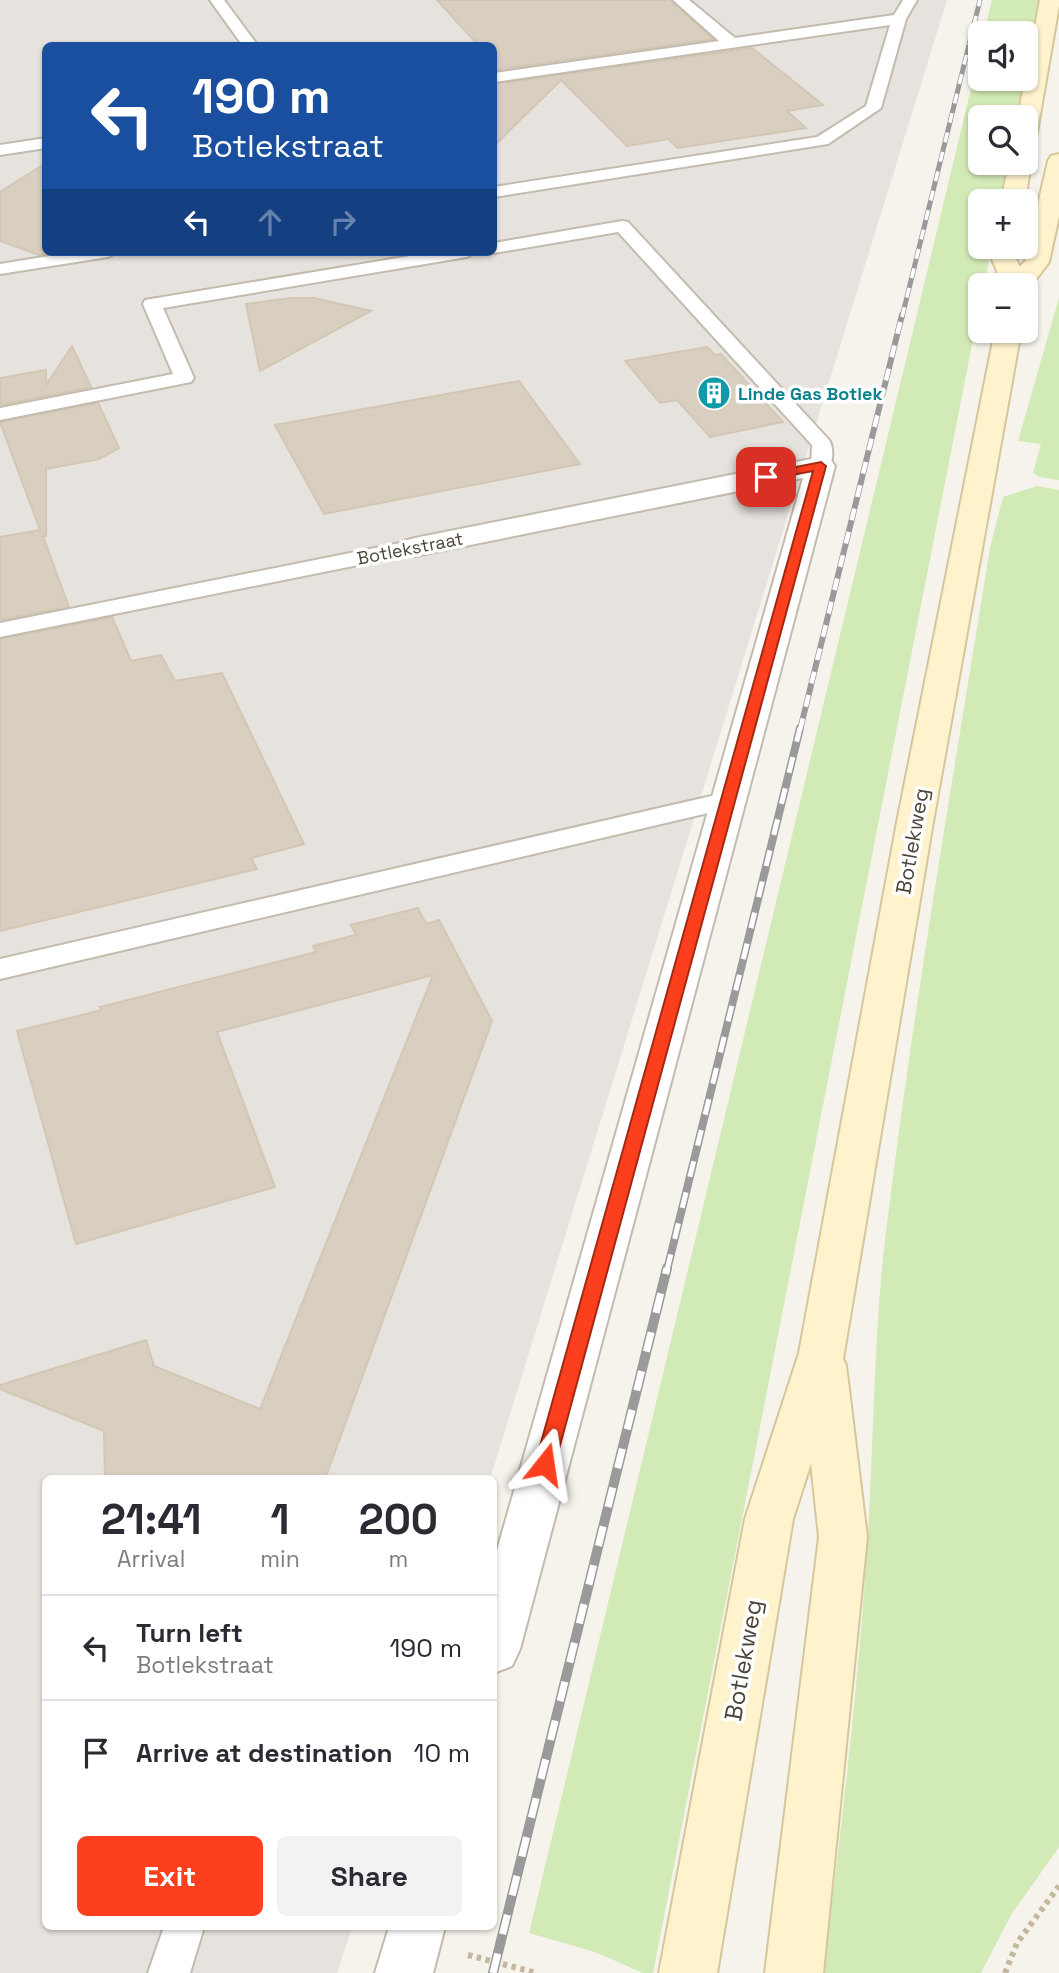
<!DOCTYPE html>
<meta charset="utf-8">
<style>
body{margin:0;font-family:"Space Grotesk",sans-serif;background:#f2f2f3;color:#2b2b33;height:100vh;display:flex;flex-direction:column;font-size:26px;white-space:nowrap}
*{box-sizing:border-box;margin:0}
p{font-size:23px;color:#7c7c81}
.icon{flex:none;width:38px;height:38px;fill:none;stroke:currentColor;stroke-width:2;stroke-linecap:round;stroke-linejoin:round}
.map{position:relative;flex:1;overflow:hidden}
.details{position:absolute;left:42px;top:1475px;width:455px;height:455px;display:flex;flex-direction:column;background:#fff;border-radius:10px;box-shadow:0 2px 5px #0004}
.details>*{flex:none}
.banner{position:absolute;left:42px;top:42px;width:455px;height:214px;border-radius:10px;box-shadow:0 2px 5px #0004;background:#1a4fa0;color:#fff;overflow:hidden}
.buttons{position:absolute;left:968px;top:21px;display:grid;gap:14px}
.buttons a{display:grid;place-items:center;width:70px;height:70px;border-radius:10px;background:#fff;box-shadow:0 2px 5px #0004;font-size:35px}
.pin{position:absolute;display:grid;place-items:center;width:60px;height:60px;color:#fff;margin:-30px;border-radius:14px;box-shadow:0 4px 10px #0006}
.me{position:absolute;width:77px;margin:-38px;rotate:15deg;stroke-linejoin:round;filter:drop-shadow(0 0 5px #0008)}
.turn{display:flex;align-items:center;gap:24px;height:147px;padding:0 35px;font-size:32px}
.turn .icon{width:91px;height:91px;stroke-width:2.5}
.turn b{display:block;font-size:49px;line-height:60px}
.lanes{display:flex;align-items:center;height:66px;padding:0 35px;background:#0003;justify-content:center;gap:35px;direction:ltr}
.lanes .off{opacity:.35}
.eta{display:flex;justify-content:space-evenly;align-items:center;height:119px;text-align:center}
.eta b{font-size:42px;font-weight:600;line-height:49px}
.primary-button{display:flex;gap:14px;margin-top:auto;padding:14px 35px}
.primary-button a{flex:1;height:80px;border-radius:10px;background:#fc3f1d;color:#fff;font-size:28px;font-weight:600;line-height:80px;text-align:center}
.primary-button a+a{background:#f2f2f3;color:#2b2b33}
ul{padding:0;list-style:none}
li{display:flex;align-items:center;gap:21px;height:105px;padding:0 35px;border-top:2px solid #e1e1e2}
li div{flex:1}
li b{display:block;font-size:26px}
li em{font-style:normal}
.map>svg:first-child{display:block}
.industrial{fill:#e6e2dd;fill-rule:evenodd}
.green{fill:#d2eab5}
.building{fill:#d8cfc1;stroke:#d3c7b4;stroke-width:2}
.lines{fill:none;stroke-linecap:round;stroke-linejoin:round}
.lane-casing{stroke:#c2bbae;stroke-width:4}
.street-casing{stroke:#c2bbae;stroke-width:4}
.secondary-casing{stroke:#d6c79b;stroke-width:4}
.path{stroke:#c4b79f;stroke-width:6;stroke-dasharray:4.5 4.5;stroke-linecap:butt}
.lane{fill:#fff;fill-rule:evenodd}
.street{fill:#fff;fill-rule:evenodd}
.secondary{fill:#fff3cd;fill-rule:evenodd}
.rail-far3-casing{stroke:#9a9a9a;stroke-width:5}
.rail-far2-casing{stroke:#9a9a9a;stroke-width:6}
.rail-far1-casing{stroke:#9a9a9a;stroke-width:8}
.rail-casing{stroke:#9a9a9a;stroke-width:10}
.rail-far3{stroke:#fff;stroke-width:3.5;stroke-dasharray:10;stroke-linecap:butt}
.rail-far2{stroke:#fff;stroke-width:4.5;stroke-dasharray:12;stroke-linecap:butt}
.rail-far1{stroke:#fff;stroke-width:5;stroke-dasharray:16;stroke-linecap:butt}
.rail{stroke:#fff;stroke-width:7;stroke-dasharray:20;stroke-linecap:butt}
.route{fill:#fc3f1d;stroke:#a42913;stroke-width:2}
.labels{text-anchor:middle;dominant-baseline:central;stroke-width:7;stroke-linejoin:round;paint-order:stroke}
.far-culture-label{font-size:18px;font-weight:bold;fill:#0d838f;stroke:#fff;text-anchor:start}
.far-street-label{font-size:18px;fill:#4b4439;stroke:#fff}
.street-label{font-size:21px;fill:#4b4439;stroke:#fff}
.near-street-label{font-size:24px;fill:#4b4439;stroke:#fff}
</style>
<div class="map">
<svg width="1059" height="1973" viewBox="0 0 1059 1973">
<rect width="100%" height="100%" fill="#f6f3ec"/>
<path class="industrial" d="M0 0H947L490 1479H46V1927H352L337 1973H0ZM46 46H494V252H46Z"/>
<g class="green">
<path d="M992 0H1040L1026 73V33H984Z"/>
<path d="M980 51V79H1024L1017 117H980V163H1008L1001 201H980V247H992L984 285H980V304L653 1973H643L595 1952 529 1933Z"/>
<path d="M1059 298V480L1039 477 1033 473 1041 444 1018 441Z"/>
<path d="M1037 486 1059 490V1847L1011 1915 981 1973H823C841 1832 858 1691 867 1549 874 1446 873 1343 885 1240 913 1008 953 778 990 548L1003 497Z"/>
</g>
<g class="building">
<path d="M437 0H670L713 39 494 70V46H479Z"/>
<path d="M752 48 823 105 787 111 806 128 678 148 668 139 627 146 561 80 494 146V84Z"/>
<path d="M46 163V254L39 255 0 241V192Z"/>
<path d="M290 298H314L371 311 260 371 246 304Z"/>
<path d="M72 346 91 387 0 405V378L46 370V385Z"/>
<path d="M707 347 715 355 721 354 783 422 710 437 677 400 660 403 625 361Z"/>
<path d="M519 381 580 464 324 514 275 425Z"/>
<path d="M98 403 119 448 99 459 46 469V536H43L69 607 0 620V537L40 530 0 422Z"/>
<path d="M112 617 131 661 161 655 175 681 222 673 304 844 251 858 257 869 0 931V639Z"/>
<path d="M418 908 426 924 439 920 492 1021 325 1479H105L104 1431 0 1389V1385L146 1340 154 1366 260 1409 433 975 217 1032 275 1187 76 1244 17 1031 102 1010 100 1007 316 952 313 946 356 935 351 925Z"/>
</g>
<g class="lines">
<defs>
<g id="lane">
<path d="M210 0H224L258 46H243Z"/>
<path d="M673 0H689L735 38 894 15 903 0H917L906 19 881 108 828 144 494 197V187L817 137 866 106 890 25 494 82V73L719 41Z"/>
<path d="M46 138V148L0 155V145Z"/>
<path d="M622 221 628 222 829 440C834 447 833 463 828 470H814L811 466 812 445 618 232 494 253 489 252H494V243Z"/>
<path d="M74 252H117L108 257 0 274V264Z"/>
<path d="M434 252H476L467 257 163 308 194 378 191 382 0 420V408L173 374 143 304 145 300Z"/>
<path d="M415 540 423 542 426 547 423 552 0 637V623Z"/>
<path d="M729 792 738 794 742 800 738 806 0 979V959Z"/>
<path d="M164 1927H204L190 1973H148Z"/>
</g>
<g id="street">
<path d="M821 457 831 460 835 466 520 1649 512 1666 494 1673V1561L803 478 415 556 404 553 400 547 404 541 415 538Z"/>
<path d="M389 1927H445L433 1973H375Z"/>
</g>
<g id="secondary">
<path d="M1040 0H1059V5L1037 132 1034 137 1026 139V117H1018Z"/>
<path d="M1059 154V216L1049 262 1028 290 1026 291V285H1003L991 257 992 247H1016L1015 257 1020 267 1025 261 1048 161 1051 156Z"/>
<path d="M1026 158 1031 163 1025 201H1001L1009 163H1026Z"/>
<path d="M995 331H1021L933 822 843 1359 846 1365 867 1537 823 1973H765L819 1537 811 1463 793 1519 717 1973H659L745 1519 799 1353 897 822Z"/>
</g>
</defs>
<use href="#lane" class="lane-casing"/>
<use href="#street" class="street-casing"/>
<use href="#secondary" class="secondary-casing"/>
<g class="path">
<path d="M468 1955 537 1973"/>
<path d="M1005 1973 1017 1943 1059 1886"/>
</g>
<use href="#lane" class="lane"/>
<use href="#street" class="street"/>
<use href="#secondary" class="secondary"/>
<defs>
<path id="rail-far3" d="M902 317 980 0"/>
<path id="rail-far2" d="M800 730 902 315"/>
<path id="rail-far1" d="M667 1270 800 728"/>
<path id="rail" d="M493 1973 667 1268"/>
</defs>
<use href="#rail-far3" class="rail-far3-casing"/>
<use href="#rail-far2" class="rail-far2-casing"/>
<use href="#rail-far1" class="rail-far1-casing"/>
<use href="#rail" class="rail-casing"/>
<use href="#rail-far3" class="rail-far3"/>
<use href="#rail-far2" class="rail-far2"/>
<use href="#rail-far1" class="rail-far1"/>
<use href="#rail" class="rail"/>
</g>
<path class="route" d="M821 462 826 466 555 1464 552 1470 545 1472 538 1470 535 1464 813 471 766 480 761 477 766 473Z"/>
<defs>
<symbol id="building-disc" viewBox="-11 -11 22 22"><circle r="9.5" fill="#0f9aa8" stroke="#fff"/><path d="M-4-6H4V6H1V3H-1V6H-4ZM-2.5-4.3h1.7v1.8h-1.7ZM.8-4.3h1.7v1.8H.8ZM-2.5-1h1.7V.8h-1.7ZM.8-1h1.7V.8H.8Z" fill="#fff"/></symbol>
</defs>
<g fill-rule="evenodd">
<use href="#building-disc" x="695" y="374" width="38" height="38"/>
</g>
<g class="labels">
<g class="far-culture-label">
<text x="738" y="393">Linde Gas Botlek</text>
</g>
<g class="far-street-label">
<text transform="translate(410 548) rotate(-11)">Botlekstraat</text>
</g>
<g class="street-label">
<text transform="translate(912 841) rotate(-80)">Botlekweg</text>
</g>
<g class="near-street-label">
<text transform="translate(743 1660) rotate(-80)">Botlekweg</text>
</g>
</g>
</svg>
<div class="buttons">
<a><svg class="icon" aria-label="sound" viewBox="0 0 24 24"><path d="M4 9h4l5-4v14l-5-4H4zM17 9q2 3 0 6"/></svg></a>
<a><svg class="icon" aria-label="search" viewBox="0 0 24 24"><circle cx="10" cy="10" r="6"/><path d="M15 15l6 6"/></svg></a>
<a>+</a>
<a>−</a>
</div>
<div class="pin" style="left:766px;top:477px;background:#d93025"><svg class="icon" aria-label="arrive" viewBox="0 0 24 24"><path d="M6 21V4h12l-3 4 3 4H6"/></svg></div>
<svg class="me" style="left:545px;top:1464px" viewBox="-20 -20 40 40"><path d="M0-17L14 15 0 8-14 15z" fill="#fc3f1d" stroke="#fff" stroke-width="4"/></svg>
<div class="banner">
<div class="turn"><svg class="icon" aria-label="left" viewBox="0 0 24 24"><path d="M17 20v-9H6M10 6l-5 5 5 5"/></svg><div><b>190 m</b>Botlekstraat</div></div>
<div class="lanes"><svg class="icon" aria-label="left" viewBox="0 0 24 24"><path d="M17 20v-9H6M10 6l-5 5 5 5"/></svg><svg class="icon off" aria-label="ahead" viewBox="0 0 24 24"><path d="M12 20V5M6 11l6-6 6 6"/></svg><svg class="icon off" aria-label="right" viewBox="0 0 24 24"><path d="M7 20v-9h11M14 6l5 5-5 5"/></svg></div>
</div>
<section class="details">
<div class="eta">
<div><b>21:41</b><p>Arrival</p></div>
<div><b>1</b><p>min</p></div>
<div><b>200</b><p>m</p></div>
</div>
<ul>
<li><svg class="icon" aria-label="left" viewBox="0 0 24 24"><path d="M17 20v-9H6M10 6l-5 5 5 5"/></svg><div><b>Turn left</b><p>Botlekstraat</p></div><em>190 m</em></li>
<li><svg class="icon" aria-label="arrive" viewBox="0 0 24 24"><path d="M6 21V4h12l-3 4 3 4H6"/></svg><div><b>Arrive at destination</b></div><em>10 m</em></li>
</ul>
<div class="primary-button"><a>Exit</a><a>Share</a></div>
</section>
</div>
